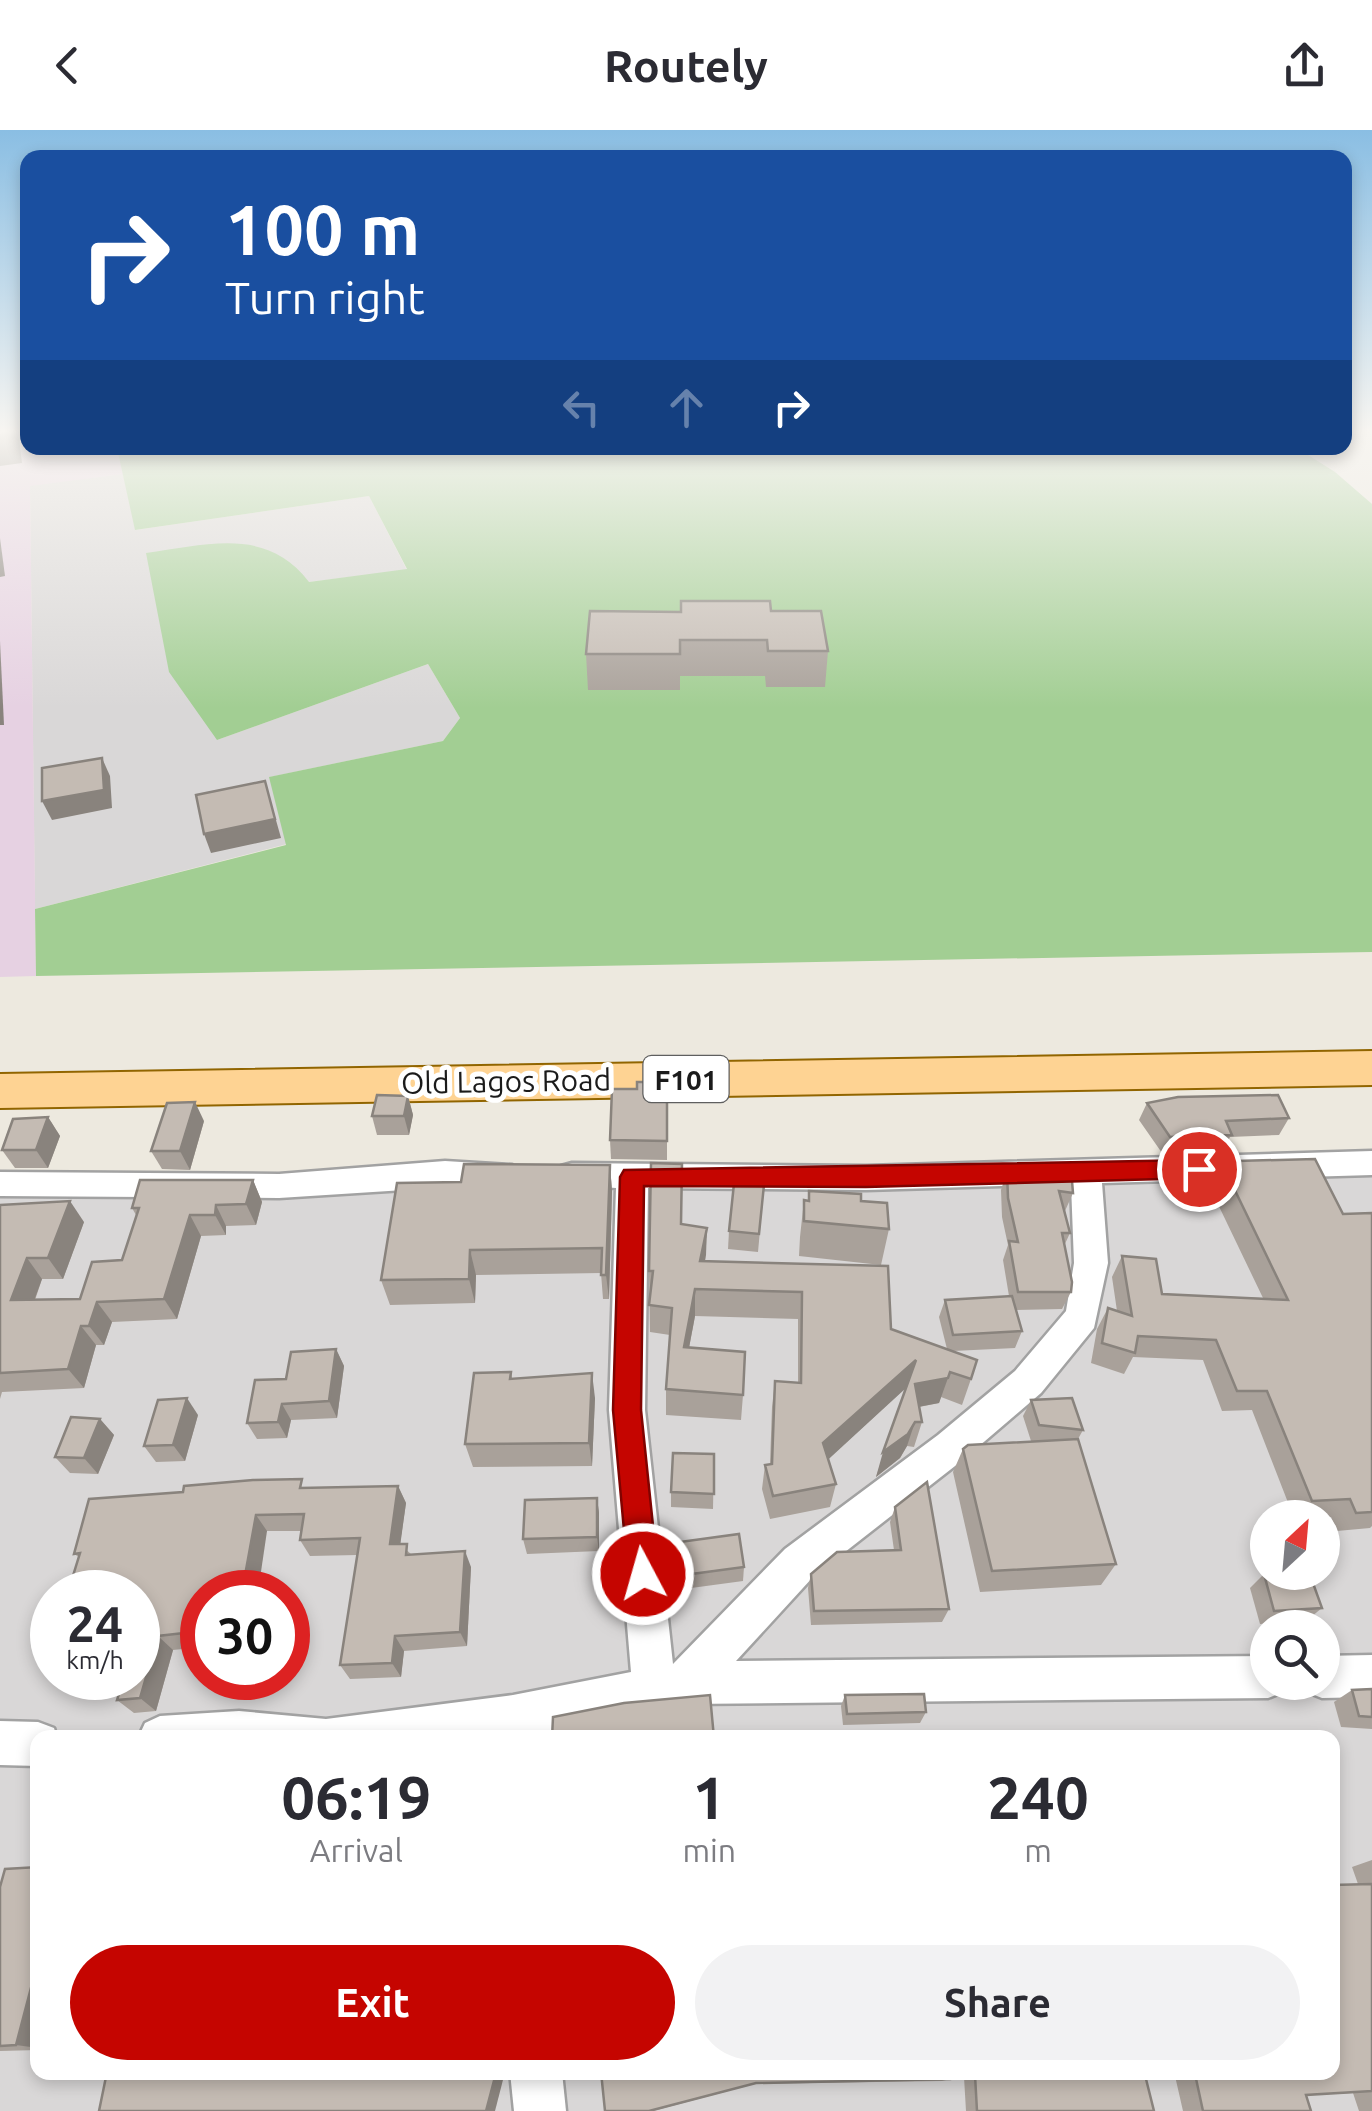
<!DOCTYPE html>
<style>
body{margin:0;font-family:Ubuntu,sans-serif;background:#f2f2f3;color:#2b2b33;height:100vh;display:flex;flex-direction:column;font-size:38px;white-space:nowrap}
*{box-sizing:border-box;margin:0}
p{font-size:32px;color:#7c7c81}
.icon{flex:none;width:55px;height:55px;fill:none;stroke:currentColor;stroke-width:2;stroke-linecap:round;stroke-linejoin:round}
.map{position:relative;flex:1;overflow:hidden}
.details{position:absolute;left:30px;top:1600px;width:1310px;height:350px;display:flex;flex-direction:column;background:#fff;border-radius:20px;box-shadow:0 5px 15px #0003}
.details>*{flex:none}
.banner{position:absolute;left:20px;top:20px;width:1332px;height:305px;border-radius:20px;box-shadow:0 5px 15px #0003;background:#1a4fa0;color:#fff;overflow:hidden}
.needle{width:65px;rotate:26deg}
.tools{position:absolute;left:1250px;top:1370px;display:grid;gap:20px}
.tools a{display:grid;place-items:center;width:90px;height:90px;border-radius:50%;background:#fff;box-shadow:0 5px 15px #0003;font-size:50px}
.speed{position:absolute;left:30px;top:1440px;display:flex;gap:20px;font-size:50px;font-weight:700;text-align:center}
.speed>*{display:grid;place-content:center;width:130px;height:130px;border-radius:50%;background:#fff;box-shadow:0 5px 15px #0003;line-height:1}
.speed small{font-size:25px;font-weight:400}
.speed .limit{border:15px solid #d22;background:#fff;color:#111}
.pin{position:absolute;display:grid;place-items:center;width:85px;height:85px;color:#fff;margin:-42px;border:5px solid #fff;border-radius:50%;box-shadow:0 2px 10px #0007}
.me{position:absolute;width:110px;margin:-55px;rotate:354deg;stroke-linejoin:round;filter:drop-shadow(0 0 8px #0008)}
.turn{display:flex;align-items:center;gap:35px;height:210px;padding:0 40px;font-size:45px}
.turn .icon{width:130px;height:130px;stroke-width:2.5}
.turn b{display:block;font-size:70px;line-height:85px}
.lanes{display:flex;align-items:center;height:95px;padding:0 40px;background:#0003;justify-content:center;gap:50px;direction:ltr}
.lanes .off{opacity:.35}
.eta{display:flex;justify-content:space-evenly;align-items:center;height:170px;text-align:center}
.eta b{font-size:60px;font-weight:700;line-height:70px}
.button{display:flex;gap:20px;margin-top:auto;padding:20px 40px}
.button a{flex:1;height:115px;border-radius:60px;background:#c50500;color:#fff;font-size:40px;font-weight:700;line-height:115px;text-align:center}
.button a+a{background:#f2f2f3;color:#2b2b33}
header{display:flex;justify-content:space-between;align-items:center;height:130px;padding:0 40px;background:#fff;font-size:45px;font-weight:700}
.map>svg:first-child{display:block}
.residential{fill:#d9d7d7;fill-rule:evenodd}
.industrial{fill:#e6d1e2}
.forest{fill:#a2ce93}
.lines{fill:none;stroke-linecap:round;stroke-linejoin:round}
.street-casing{stroke:#a2a2a2;stroke-width:5}
.primary-casing{stroke:#916500;stroke-width:4}
.street{fill:#fff;fill-rule:evenodd}
.primary{fill:#fed393;fill-rule:evenodd}
.wall{fill:#a9a19a}
.shaded-wall{fill:#89837d}
.building{fill:#c4bbb3;stroke:#89837d;stroke-width:2.5}
.route{fill:#c50500;stroke:#800300;stroke-width:2.5}
.labels{text-anchor:middle;dominant-baseline:central;stroke-width:10;stroke-linejoin:round;paint-order:stroke}
.shield{fill:#fff;stroke:#5f5f5f;stroke-width:2.5}
.shield-label{font-size:28px;font-weight:bold;fill:#1b1b1b}
.street-label{font-size:30px;fill:#1b1b1b;stroke:#fff}
</style>
<header><svg class="icon" aria-label="back" viewBox="0 0 24 24"><path d="M15 5l-7 7 7 7"/></svg>Routely<svg class="icon" aria-label="share" viewBox="0 0 24 24"><path d="M12 15V3M7 8l5-5 5 5M5 13v7h14v-7"/></svg></header>
<div class="map">
<svg width="1372" height="1981" viewBox="0 0 1372 1981">
<rect width="100%" height="100%" fill="#ede9df"/>
<g class="residential">
<path d="M123 344 136 400 369 366 407 440 309 452 217 610 428 534 460 588 443 611 270 647 287 714 35 779 30 355Z"/>
<path d="M1372 1041V1981H0V1067ZM1268 1388H1322V1442H1268ZM52 1462H138V1548H52ZM202 1462H288V1548H202ZM1268 1498H1322V1552H1268ZM38 1608H1332V1942H38Z"/>
</g>
<path class="industrial" d="M0 301H27L28 318H117L123 344 30 356 36 846 0 847Z"/>
<path class="forest" d="M117 318H1297L1335 342 1372 374V822L36 846 35 779 286 715 269 647 443 611 460 588 428 534 217 610 169 542 146 423C207 415 267 396 309 452L407 439 369 366 135 400Z"/>
<g class="lines">
<defs>
<g id="street">
<path d="M1372 1021V1045L1102 1053 1108 1133 1094 1198 1041 1263 964 1329 813 1447 736 1531 1268 1526V1552H1287L1283 1562 1268 1568 687 1574 519 1608H138L145 1593 160 1586 239 1581 326 1589 513 1565 631 1542 609 1280 616 1058 561 1054 556 1045 561 1036 572 1033 866 1036ZM1071 1054 1074 1133 1066 1181 1015 1241 938 1305 785 1419 673 1534 645 1280 648 1058 866 1060Z"/>
<path d="M445 1031 512 1035 517 1044 512 1053 279 1068 0 1066V1042L279 1044Z"/>
<path d="M1372 1525V1567L1322 1568 1307 1562 1303 1552H1322V1526Z"/>
<path d="M0 1591 38 1592 54 1598 57 1608H38V1636L0 1635Z"/>
<path d="M510 1942H562L566 1981H514Z"/>
</g>
<path id="primary" d="M1372 921V955L0 978V944Z"/>
</defs>
<use href="#street" class="street-casing"/>
<use href="#primary" class="primary-casing"/>
<use href="#street" class="street"/>
<use href="#primary" class="primary"/>
</g>
<g class="wall">
<path d="M771 481 828 521 825 557H766L765 546H680V560H588L586 524Z"/>
<path d="M667 952V1030L611 1029 610 1010 637 959Z"/>
<path d="M408 966 413 985 409 1005H377L372 986Z"/>
<path d="M1147 973 1289 988 1279 1005 1230 1007 1222 1022 1162 1023 1139 990Z"/>
<path d="M48 987 60 1006 48 1038H15L2 1020Z"/>
<path d="M204 991 190 1040 162 1039 151 1021Z"/>
<path d="M1200 1032 1343 1084 1372 1083V1396L1370 1398 1337 1401 1331 1387 1294 1388 1252 1280 1222 1281 1203 1230 1133 1227 1124 1244 1091 1233 1097 1199 1108 1178 1117 1181 1112 1147 1122 1126 1162 1164 1263 1168 1214 1066H1192L1188 1054Z"/>
<path d="M610 1035 612 1061 609 1169H603L601 1143 476 1145 475 1173 390 1175 381 1150 461 1052Z"/>
<path d="M1007 1041 1073 1063 1065 1081 1070 1103 1064 1116 1071 1162 1062 1179 1016 1180 1022 1201 1015 1218 953 1221 971 1249 962 1275 941 1267 939 1273 919 1277 922 1292 914 1317 907 1316 900 1328 876 1347 906 1258 828 1329 836 1354 830 1377 770 1389 762 1359 765 1335 770 1334 772 1277 775 1251 798 1253V1189L695 1186 689 1218 743 1265 741 1290 666 1285V1259L670 1205 650 1202 649 1141 682 1094 707 1098 705 1131 888 1136 891 1199 947 1219 939 1187 945 1170 1009 1166 1003 1130 1008 1115 1002 1087 1001 1060Z"/>
<path d="M765 1045 758 1122 728 1119 729 1101Z"/>
<path d="M253 1050 262 1072 256 1095 226 1096V1105L201 1106 177 1189 112 1192 104 1215H96L84 1258 2 1262 0 1269V1075L84 1092 63 1149H42L35 1170 80 1169 122 1130 136 1085 132 1078Z"/>
<path d="M809 1061 861 1071 889 1099 881 1135 799 1126 800 1107 804 1070 808 1071Z"/>
<path d="M336 1219 344 1236 337 1288 291 1290 287 1308 257 1309 247 1293 286 1249Z"/>
<path d="M511 1242 512 1248 595 1268 592 1336 473 1337 465 1314Z"/>
<path d="M1031 1270 1083 1300 1078 1309 1116 1434 1101 1455 980 1462 953 1342 963 1319 1031 1311 1023 1286Z"/>
<path d="M198 1285 185 1331 156 1332 144 1316Z"/>
<path d="M100 1289 114 1305 98 1344 70 1343 55 1327Z"/>
<path d="M714 1324 713 1379 671 1377V1362Z"/>
<path d="M398 1356 406 1373 400 1414 412 1425 471 1437 467 1516 404 1521 401 1547 350 1549 340 1535 357 1425 310 1426 300 1410 301 1401H267L202 1462V1517L173 1520 156 1581 134 1583 117 1570 138 1548V1462L74 1424 307 1358Z"/>
<path d="M597 1368 599 1383V1421L527 1424 523 1409Z"/>
<path d="M895 1377 949 1479 942 1492 811 1495 808 1458 811 1444 894 1420 890 1392Z"/>
<path d="M665 1414 744 1437 743 1451 669 1461Z"/>
<path d="M1264 1444 1322 1478 1306 1491 1260 1494 1250 1458Z"/>
<path d="M1372 1559V1599L1341 1597 1334 1572 1352 1560Z"/>
<path d="M845 1565 926 1582 920 1593 843 1595 841 1576Z"/>
<path d="M1372 1730V1981H1359L1353 1963 1306 1965 1311 1981H1183L1175 1946 1145 1947 1154 1981H966L964 1947 975 1945 1332 1942 1358 1754 1352 1737Z"/>
<path d="M38 1737V1920L0 1921V1757Z"/>
<path d="M601 1942 950 1949 942 1951 754 1954 653 1981H605Z"/>
</g>
<g class="shaded-wall">
<path d="M10 301H18L22 333 0 336V304Z"/>
<path d="M0 408 5 446 0 447Z"/>
<path d="M0 511 4 595H0Z"/>
<path d="M102 628 110 646 112 678 52 690 42 671Z"/>
<path d="M265 651 281 708 211 723 204 704Z"/>
<path d="M408 966 413 985 409 1005 404 986Z"/>
<path d="M195 972 204 991 190 1040 180 1021Z"/>
<path d="M48 987 60 1006 48 1038 36 1020Z"/>
<path d="M610 1035 612 1061 609 1169 606 1145Z"/>
<path d="M253 1050 262 1072 256 1095 246 1074Z"/>
<path d="M70 1071 84 1092 63 1149 48 1128Z"/>
<path d="M216 1075 226 1096V1105L215 1085Z"/>
<path d="M190 1085 201 1106 177 1189 164 1169Z"/>
<path d="M707 1098 706 1125 700 1159V1131Z"/>
<path d="M470 1120 476 1145 475 1173 469 1149Z"/>
<path d="M27 1128 42 1149 27 1190 11 1170Z"/>
<path d="M695 1159V1186L684 1244V1217Z"/>
<path d="M97 1172 112 1192 104 1215 89 1196Z"/>
<path d="M81 1196 96 1215 84 1258 68 1239Z"/>
<path d="M336 1219 344 1236 337 1288 329 1271Z"/>
<path d="M916 1230 908 1256 819 1338 823 1313Z"/>
<path d="M592 1243 595 1268 592 1336 589 1313Z"/>
<path d="M948 1248 939 1273 907 1279 915 1254Z"/>
<path d="M187 1268 198 1285 185 1331 173 1315Z"/>
<path d="M282 1274 291 1290 287 1308 278 1292Z"/>
<path d="M100 1289 114 1305 98 1344 84 1328Z"/>
<path d="M915 1292 907 1316 900 1328 876 1347 883 1322Z"/>
<path d="M398 1356 406 1373 398 1431 390 1414Z"/>
<path d="M597 1368 599 1383V1421L597 1407Z"/>
<path d="M256 1385 267 1401 258 1462H242Z"/>
<path d="M465 1421 471 1437 467 1516 460 1502Z"/>
<path d="M158 1506 173 1520 156 1581 140 1568Z"/>
<path d="M395 1506 404 1521 401 1547 392 1533Z"/>
<path d="M38 1831V1918L16 1915Z"/>
<path d="M496 1942H504V1946L495 1981H486Z"/>
</g>
<g class="building">
<path d="M681 471H770L771 481H821L828 521H768L767 510H680V524H586L590 481 681 482Z"/>
<path d="M102 628 104 660 42 671V638Z"/>
<path d="M265 651 275 689 204 704 196 665Z"/>
<path d="M637 952H667V1011L610 1010 612 959H637Z"/>
<path d="M377 965 408 966 404 986H372Z"/>
<path d="M1278 965 1289 988 1226 991 1232 1005 1170 1007 1147 973 1178 967Z"/>
<path d="M195 972 180 1021H151L167 973Z"/>
<path d="M48 987 36 1020H2L13 989Z"/>
<path d="M1315 1029 1343 1084 1372 1083V1382L1356 1383 1350 1369 1312 1371 1267 1261H1237L1216 1210 1138 1206 1135 1223 1102 1213 1108 1178 1132 1186 1122 1126 1156 1129 1162 1164 1288 1170 1227 1044H1204L1200 1032Z"/>
<path d="M651 1033 682 1034 681 1094 707 1098 700 1131 888 1136 891 1199 977 1230 971 1249 950 1242 948 1248 915 1254 922 1292H915L908 1304 883 1322 916 1230 823 1313 836 1354 773 1366 765 1335 772 1334 775 1251 801 1253 802 1162 695 1159 684 1217 745 1222 743 1265 666 1259 672 1178 649 1175 653 1141H649Z"/>
<path d="M464 1034 610 1035 606 1145H601L602 1118 470 1120 469 1149 381 1150 397 1053 461 1052Z"/>
<path d="M1071 1039 1073 1063 1059 1061 1070 1103H1062L1072 1152 1071 1162H1018L1009 1111 1018 1112 1008 1068 1007 1041Z"/>
<path d="M735 1044 765 1045 759 1104 729 1101Z"/>
<path d="M140 1050H253L246 1074 216 1075 215 1085H190L164 1169 97 1172 89 1196H81L68 1239 0 1243V1075L70 1071 48 1128H27L11 1170 80 1169 92 1132 122 1130 139 1078H132Z"/>
<path d="M809 1061 861 1064V1071L887 1073 889 1099 804 1091V1070L809 1071Z"/>
<path d="M1012 1166 1022 1201 953 1205 945 1170Z"/>
<path d="M336 1219 329 1271 282 1274 278 1292 247 1293 255 1250 286 1249 291 1222Z"/>
<path d="M511 1242 510 1249 592 1243 589 1313 465 1314 474 1243Z"/>
<path d="M187 1268 173 1315 144 1316 158 1270Z"/>
<path d="M1072 1268 1083 1300 1039 1295 1031 1270Z"/>
<path d="M71 1287 100 1289 84 1328 55 1327Z"/>
<path d="M1078 1309 1116 1434 992 1441 963 1319 968 1315Z"/>
<path d="M673 1323 714 1324V1364L671 1362Z"/>
<path d="M302 1349 300 1358 398 1356 390 1414H407L406 1425 465 1421 460 1502 395 1506 392 1533 340 1535 360 1408 300 1410 304 1384 256 1385 242 1462H202V1501L158 1506 140 1568 117 1570 124 1548H138V1462H68L80 1423 74 1424 89 1369 183 1362 184 1356 253 1350Z"/>
<path d="M927 1352 949 1479 814 1481 811 1444 837 1422 901 1420 895 1377Z"/>
<path d="M597 1368V1407L523 1409 525 1370Z"/>
<path d="M739 1404 744 1437 669 1447 665 1414Z"/>
<path d="M1288 1442H1309L1322 1478 1274 1481 1264 1444Z"/>
<path d="M1372 1559V1587L1359 1586 1352 1560Z"/>
<path d="M924 1564 926 1582 847 1584 845 1565Z"/>
<path d="M710 1565 714 1608H552L553 1587 624 1573Z"/>
<path d="M477 1604V1608H451Z"/>
<path d="M38 1737V1831L16 1915 0 1916V1757L5 1739Z"/>
<path d="M1372 1754V1961L1306 1965 1311 1981H1203L1195 1944 1145 1945 1154 1981H977L975 1945 989 1942H1332V1755Z"/>
<path d="M107 1942H496V1943L486 1981H99Z"/>
<path d="M601 1942H950V1949L756 1953 649 1981H605Z"/>
</g>
<linearGradient id="sky" x2="0" y2="1"><stop stop-color="#8abee3"/><stop offset="0.52" stop-color="#f7f5f1"/><stop offset="1" stop-color="#f7f5f1" stop-opacity="0"/></linearGradient>
<rect width="1372" height="578" fill="url(#sky)"/>
<path class="route" d="M1199 1030 1207 1032 1211 1039 1207 1046 1199 1048 866 1057 644 1056 641 1280 658 1444 654 1455 643 1459 632 1455 628 1444 613 1280 620 1047 624 1040Z"/>
<g class="labels">
<rect class="shield" x="643.5" y="926" width="85" height="46" rx="8"/>
<g class="shield-label">
<text x="686" y="949">F101</text>
</g>
<g class="street-label">
<text transform="translate(506 951) rotate(-1)">Old Lagos Road</text>
</g>
</g>
</svg>
<div class="tools">
<a><svg class="needle" viewBox="-14 -14 28 28"><path d="M0-13l5 13h-10z" fill="#e53935"/><path d="M0 13l5-13h-10z" fill="#7c7c81"/></svg></a>
<a><svg class="icon" aria-label="search" viewBox="0 0 24 24"><circle cx="10" cy="10" r="6"/><path d="M15 15l6 6"/></svg></a>
</div>
<div class="speed"><div>24<small>km/h</small></div><div class="limit">30</div></div>
<div class="pin" style="left:1199px;top:1039px;background:#d93025"><svg class="icon" aria-label="arrive" viewBox="0 0 24 24"><path d="M6 21V4h12l-3 4 3 4H6"/></svg></div>
<svg class="me" style="left:643px;top:1444px" viewBox="-20 -20 40 40"><circle r="17" fill="#c50500" stroke="#fff" stroke-width="3"/><path d="M0-11L8 9 0 5-8 9z" fill="#fff"/></svg>
<div class="banner">
<div class="turn"><svg class="icon" aria-label="right" viewBox="0 0 24 24"><path d="M7 20v-9h11M14 6l5 5-5 5"/></svg><div><b>100 m</b>Turn right</div></div>
<div class="lanes"><svg class="icon off" aria-label="left" viewBox="0 0 24 24"><path d="M17 20v-9H6M10 6l-5 5 5 5"/></svg><svg class="icon off" aria-label="ahead" viewBox="0 0 24 24"><path d="M12 20V5M6 11l6-6 6 6"/></svg><svg class="icon" aria-label="right" viewBox="0 0 24 24"><path d="M7 20v-9h11M14 6l5 5-5 5"/></svg></div>
</div>
<section class="details">
<div class="eta">
<div><b>06:19</b><p>Arrival</p></div>
<div><b>1</b><p>min</p></div>
<div><b>240</b><p>m</p></div>
</div>
<div class="button"><a>Exit</a><a>Share</a></div>
</section>
</div>
